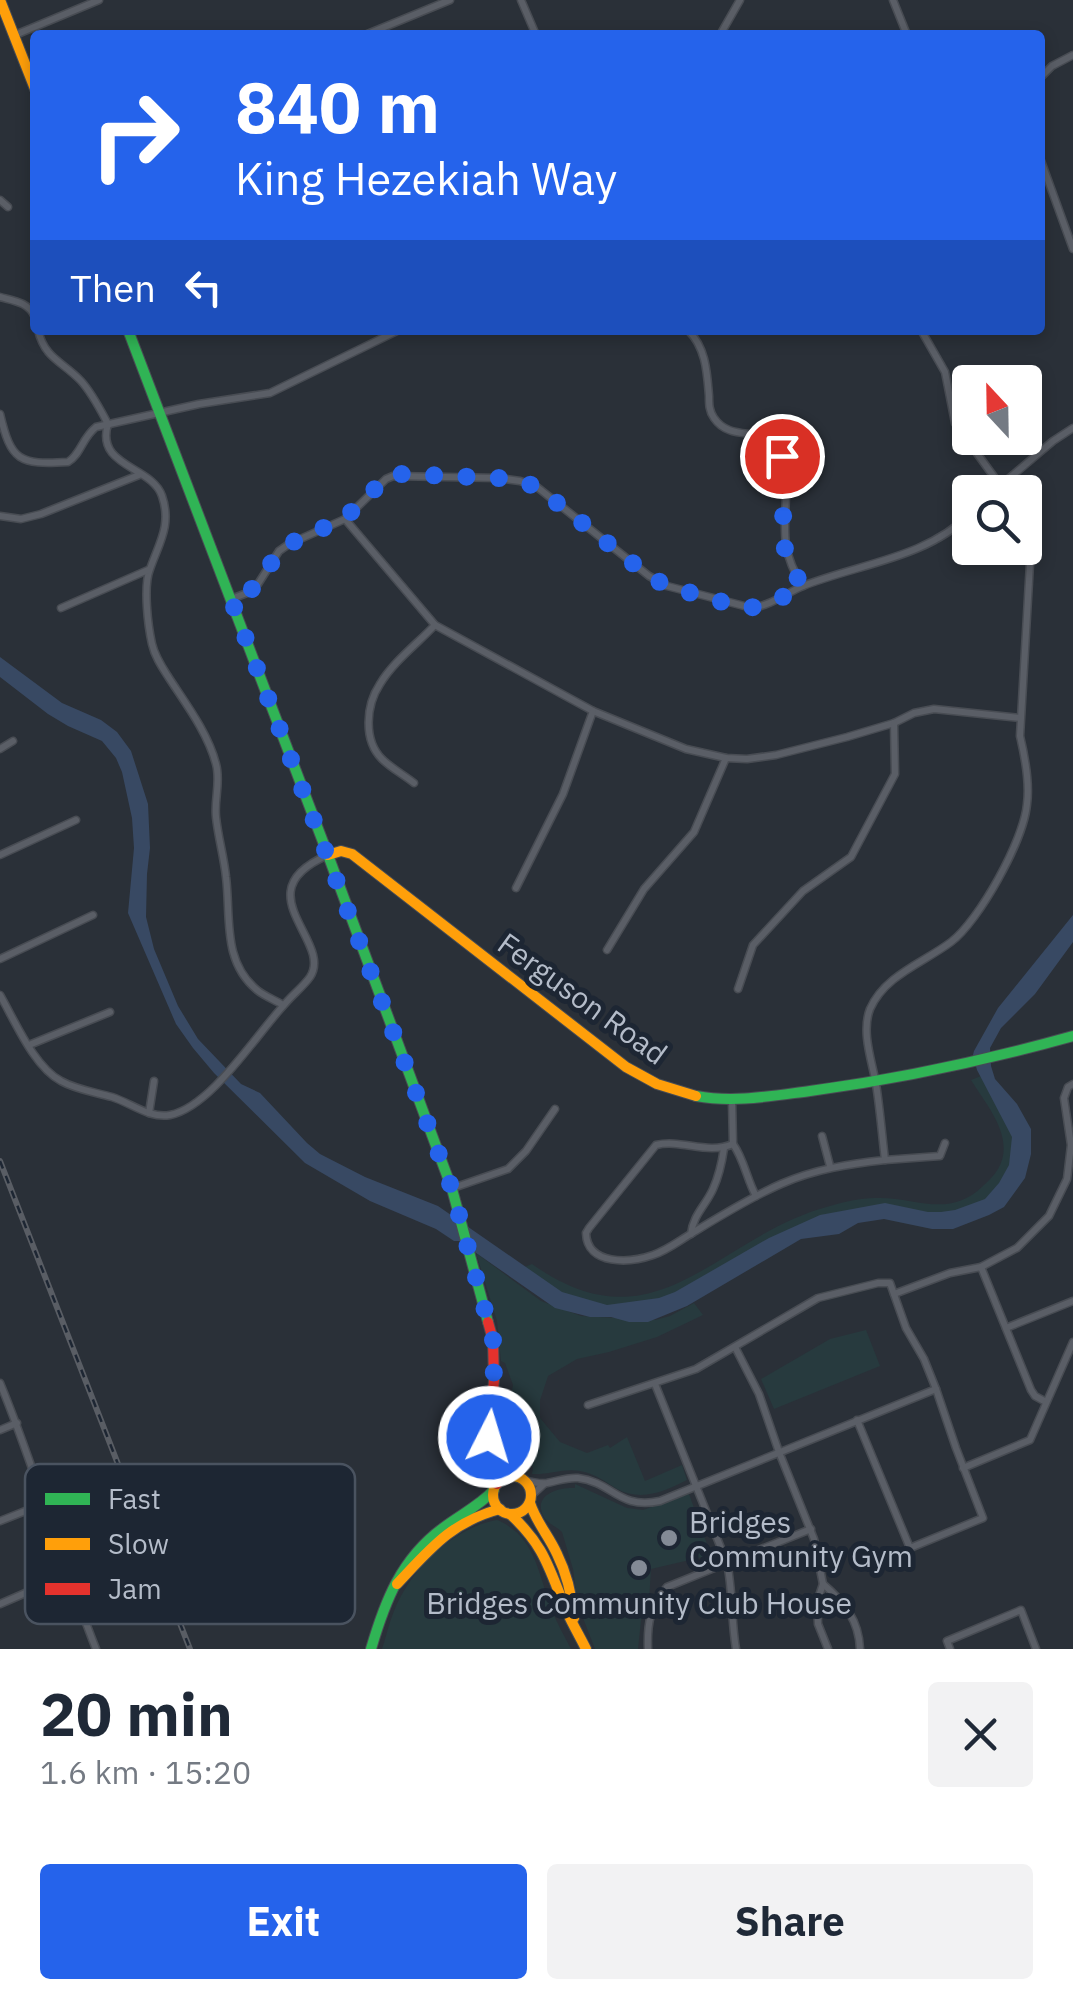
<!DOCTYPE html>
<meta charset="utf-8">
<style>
body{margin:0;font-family:"IBM Plex Sans",sans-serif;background:#f2f2f3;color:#1f2937;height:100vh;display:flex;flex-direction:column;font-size:38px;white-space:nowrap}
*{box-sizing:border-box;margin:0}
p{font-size:32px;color:#747a83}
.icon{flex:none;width:55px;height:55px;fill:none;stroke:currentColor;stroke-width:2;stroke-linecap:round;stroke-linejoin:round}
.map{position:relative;height:1649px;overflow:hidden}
.drawer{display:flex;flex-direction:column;background:#fff;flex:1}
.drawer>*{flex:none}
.hud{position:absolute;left:30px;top:30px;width:1015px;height:305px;border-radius:10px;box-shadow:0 5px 15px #0003;background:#2563eb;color:#fff;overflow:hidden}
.needle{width:65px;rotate:338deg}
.tools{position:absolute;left:952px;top:365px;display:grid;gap:20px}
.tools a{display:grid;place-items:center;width:90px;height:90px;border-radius:10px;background:#fff;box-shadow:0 5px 15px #0003;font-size:50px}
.pin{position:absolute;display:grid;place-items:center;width:85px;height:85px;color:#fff;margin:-42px;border:5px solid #fff;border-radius:50%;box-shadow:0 2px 10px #0007}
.me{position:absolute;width:110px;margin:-55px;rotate:5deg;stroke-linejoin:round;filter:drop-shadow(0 0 8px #0008)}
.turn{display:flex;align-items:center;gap:35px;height:210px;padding:0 40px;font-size:45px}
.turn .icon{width:130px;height:130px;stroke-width:2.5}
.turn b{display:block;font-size:70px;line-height:85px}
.then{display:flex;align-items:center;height:95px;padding:0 40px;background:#0003;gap:20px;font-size:38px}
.round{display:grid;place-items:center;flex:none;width:105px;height:105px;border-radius:10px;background:#f2f2f3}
.head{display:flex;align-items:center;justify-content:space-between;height:170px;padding:0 40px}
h1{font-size:60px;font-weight:700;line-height:75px}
.action{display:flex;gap:20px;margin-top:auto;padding:20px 40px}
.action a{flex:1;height:115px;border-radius:10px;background:#2563eb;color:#fff;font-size:40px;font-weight:700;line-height:115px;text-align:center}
.action a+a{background:#f2f2f3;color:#1f2937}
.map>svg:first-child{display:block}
.green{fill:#273a3e}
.water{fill:#384963}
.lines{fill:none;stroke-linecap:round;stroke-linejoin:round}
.street-casing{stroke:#484c53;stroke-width:9}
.fast-casing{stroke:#484c53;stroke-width:12}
.slow-casing{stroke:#484c53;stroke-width:12}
.jam-casing{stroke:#484c53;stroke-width:12}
.street{stroke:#5a5e66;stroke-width:6}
.fast{stroke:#30b455;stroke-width:10}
.slow{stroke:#ff9f0a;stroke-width:10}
.jam{stroke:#e5322d;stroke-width:10}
.rail-casing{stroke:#595d64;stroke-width:6}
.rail{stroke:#1d2633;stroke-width:2.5;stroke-dasharray:8;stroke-linecap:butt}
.route{stroke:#2563eb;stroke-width:18;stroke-dasharray:0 32.4}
.poi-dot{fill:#848b96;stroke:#1d2633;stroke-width:4}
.labels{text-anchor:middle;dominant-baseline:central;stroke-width:10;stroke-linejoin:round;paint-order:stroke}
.street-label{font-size:30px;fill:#b4bcc9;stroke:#1d2633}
.poi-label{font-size:30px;fill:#b4bcc9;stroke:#1d2633;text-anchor:start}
.key{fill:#1d2633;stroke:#4a5360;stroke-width:2.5}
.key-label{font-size:28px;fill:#b4bcc9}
</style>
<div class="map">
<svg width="1073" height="1649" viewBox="0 0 1073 1649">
<rect width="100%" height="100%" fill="#2a3038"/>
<g class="green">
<path d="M986 1074 1013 1117 1016 1169 977 1211 894 1215 833 1221 682 1299 594 1311 515 1271 532 1264C658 1353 715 1236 830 1206 844 1202 860 1198 875 1198 915 1196 948 1220 983 1186 988 1181 994 1176 998 1169 1016 1138 987 1106 971 1080Z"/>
<path d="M476 1253 541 1301 581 1316 655 1320 670 1316 694 1303 703 1315 657 1337 609 1352 577 1359 548 1376 540 1400V1418L560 1442 587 1453 608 1445 610 1448 627 1437 645 1481 682 1465 687 1480C665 1491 642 1502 617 1489 604 1481 596 1474 580 1471 564 1468 548 1475 532 1474L533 1468 528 1460V1436L509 1407 513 1385 505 1363 501 1361 497 1321Z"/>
<path d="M866 1330 880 1366 774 1409 761 1379 830 1339Z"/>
<path d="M575 1484 627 1508 643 1510 689 1494 711 1555 651 1569 649 1601 641 1620 638 1649H595L578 1605 573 1569 562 1532C556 1526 546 1523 543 1515 533 1494 560 1487 575 1488Z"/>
<path d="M497 1520C534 1535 538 1571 550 1605 555 1620 564 1635 571 1649H382C386 1637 389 1623 394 1611 410 1570 452 1528 497 1520Z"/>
</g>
<path class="water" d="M0 657 62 703 101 720 117 732 131 751 148 804 150 848 147 874 146 917 154 949 178 1006 198 1039 241 1084 260 1093 307 1143 320 1154 365 1177 438 1206 562 1292 607 1305 659 1298 675 1292 769 1238 820 1215 885 1203 928 1212H941L955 1210 985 1199 999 1183 1009 1165 1012 1137 977 1070 973 1055 974 1051 998 1008 1073 915V942L1035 994 1001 1028 990 1048 991 1066 995 1079 1017 1104 1031 1129V1154L1025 1178 1004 1207 989 1215 953 1229H932L884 1219 858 1223 839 1234 801 1239 687 1306 648 1322H629L611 1317H590L555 1308 459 1241H454L436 1229 370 1201 305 1163 214 1073 193 1048 176 1024 128 913 134 848 132 818 122 772 116 758 102 741 68 726 48 714 0 677Z"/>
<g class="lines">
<defs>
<g id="street">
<path d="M521 0 536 35"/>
<path d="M893 0 907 35"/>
<path d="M15 35 99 0"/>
<path d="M365 35 450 0"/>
<path d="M720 35 740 0"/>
<path d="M1040 78 1052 66 1073 55"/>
<path d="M1040 158 1073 249"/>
<path d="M0 200 8 207"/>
<path d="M0 297C15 301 28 302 35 317"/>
<path d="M38 330C45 359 62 361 81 381 92 393 100 409 108 424 95 467 152 466 162 496 172 525 159 543 150 569 143 586 148 626 152 644 155 657 162 667 169 678 186 704 208 733 216 764 221 782 214 799 216 817 218 837 224 857 226 877 231 917 222 961 257 990 264 996 275 1000 283 1005"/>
<path d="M688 330C706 348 707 372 709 396 709 404 709 411 714 418 733 446 771 420 783 458 787 471 786 484 786 497 784 533 782 555 803 586"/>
<path d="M921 330 945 372 955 423 1005 492"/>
<path d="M0 414C11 461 19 465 68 462 81 454 82 438 96 427L199 404 270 393 399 330"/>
<path d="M993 492 1053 441 1073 428"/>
<path d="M0 516 21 519 41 514 139 475"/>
<path d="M345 519 435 625 593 711 686 749 726 758 747 759 776 755 847 737 894 723 914 713 934 709 1020 718"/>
<path d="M231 599 247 593 258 584 279 551 289 544 345 519 386 479 393 476 498 478 520 481 537 487 649 576 667 586 752 608C771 605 785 594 803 586 858 564 927 558 970 514"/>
<path d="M61 608 148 570"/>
<path d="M0 749 13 741"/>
<path d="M414 783C404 775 391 768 382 759 363 740 366 705 380 684 393 662 417 644 435 625"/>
<path d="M0 855 76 820"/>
<path d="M516 888 563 794 593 711"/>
<path d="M607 950 644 889 694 832 726 758"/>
<path d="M0 959 93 915"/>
<path d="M738 989 753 945 803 891 851 857 895 774 894 723"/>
<path d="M0 995C15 1021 34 1067 61 1081 77 1090 95 1092 112 1097 131 1103 150 1119 170 1115 211 1107 256 1035 284 1005 292 995 303 987 310 977 334 941 242 892 328 855"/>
<path d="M29 1045 110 1012"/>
<path d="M732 1101 733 1144C744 1159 747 1180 756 1196"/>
<path d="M149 1113 154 1081"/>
<path d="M822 1136 830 1166"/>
<path d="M733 1144C707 1155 682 1139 656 1145L589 1228 586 1233C587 1266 630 1263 653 1255 668 1250 680 1240 694 1232 722 1215 751 1197 781 1184 815 1169 849 1164 885 1160 882 1135 880 1109 876 1084 872 1061 861 1032 870 1009 885 975 923 963 951 942 979 921 1024 840 1027 804 1030 782 1025 757 1020 736L1031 546 1025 525"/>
<path d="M885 1160 940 1156 945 1143"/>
<path d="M453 1188 508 1169 526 1151 555 1109"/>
<path d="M691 1234C693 1215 706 1205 713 1189 719 1176 722 1162 724 1148"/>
<path d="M981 1267 1031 1390 1035 1396 1046 1402"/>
<path d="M894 1294 950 1273 981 1267 1017 1248 1049 1216 1067 1179 1071 1145 1064 1098 1068 1087 1073 1084"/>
<path d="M1006 1328 1073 1301"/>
<path d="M735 1347 759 1394 779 1452 814 1539 823 1584 817 1602 818 1624 828 1649"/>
<path d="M0 1383C36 1470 61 1561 96 1649"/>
<path d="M655 1384 727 1563C733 1591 731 1620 736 1649"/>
<path d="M588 1405 696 1369 818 1298 878 1283H890L906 1328 924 1359 936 1389 956 1448 983 1518 910 1548 857 1420"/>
<path d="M0 1430 17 1423"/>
<path d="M963 1468 1030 1440 1073 1342"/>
<path d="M523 1480C531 1482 539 1484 547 1483 558 1481 567 1477 578 1478 613 1482 618 1510 660 1501L936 1389"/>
<path d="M531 1496 544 1484"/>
<path d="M0 1521 43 1504"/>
<path d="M823 1584C844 1602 859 1620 860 1649"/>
<path d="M0 1604 69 1574"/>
<path d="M648 1649C647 1624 650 1606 667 1587L811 1529"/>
<path d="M950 1649 947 1641 1021 1610 1036 1649"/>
</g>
<g id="fast">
<path d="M128 330 328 855 452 1189 488 1322"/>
<path d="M696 1096C734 1103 771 1096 810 1091 899 1079 987 1060 1073 1036"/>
<path d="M491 1426 504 1459 518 1477"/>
<path d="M371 1649C385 1601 401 1559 443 1528 460 1515 479 1506 494 1490"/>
</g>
<g id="slow">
<path d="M0 0 35 89"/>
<path d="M328 855 341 851 352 854 626 1067 657 1084 696 1096"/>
<circle cx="512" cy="1495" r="19"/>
<path d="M530 1503C536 1522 549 1536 557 1554 567 1574 572 1596 574 1618"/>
<path d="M510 1514C546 1547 549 1570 567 1612 573 1625 580 1637 586 1649"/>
<path d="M397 1584C430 1549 451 1522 500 1509"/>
</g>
<path id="jam" d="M488 1322 493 1340 494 1380 489 1437 498 1467 497 1484"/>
</defs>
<use href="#street" class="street-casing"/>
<use href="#fast" class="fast-casing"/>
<use href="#slow" class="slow-casing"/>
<use href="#jam" class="jam-casing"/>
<use href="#street" class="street"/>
<use href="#fast" class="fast"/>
<use href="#slow" class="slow"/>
<use href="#jam" class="jam"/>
<defs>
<path id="rail" d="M0 1161 190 1649"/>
</defs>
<use href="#rail" class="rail-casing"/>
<use href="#rail" class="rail"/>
</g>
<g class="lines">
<path class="route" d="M489 1437 494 1380 493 1340 452 1189 231 599 247 593 258 584 279 551 289 544 345 518 386 478 402 474 498 478 520 481 537 487 649 576 667 586 740 607C764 610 782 597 803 586 794 573 786 559 784 543 780 514 789 486 782 456"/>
</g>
<g class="poi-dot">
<circle cx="669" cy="1538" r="10"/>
<circle cx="639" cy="1568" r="10"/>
</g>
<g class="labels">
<g class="street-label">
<text transform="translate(583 998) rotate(36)">Ferguson Road</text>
</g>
<g class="poi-label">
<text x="689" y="1521">Bridges<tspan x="689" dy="34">Community Gym</tspan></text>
<text x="639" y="1602" text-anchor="middle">Bridges Community Club House</text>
</g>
</g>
<rect x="25" y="1464" width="330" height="160" rx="15" class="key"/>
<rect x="45" y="1493" width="45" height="12" fill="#30b455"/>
<rect x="45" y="1538" width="45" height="12" fill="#ff9f0a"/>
<rect x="45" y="1583" width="45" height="12" fill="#e5322d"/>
<g class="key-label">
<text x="108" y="1509">Fast</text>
<text x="108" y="1554">Slow</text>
<text x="108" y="1599">Jam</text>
</g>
</svg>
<div class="tools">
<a><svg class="needle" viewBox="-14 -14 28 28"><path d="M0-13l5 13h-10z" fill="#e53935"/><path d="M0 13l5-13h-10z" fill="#747a83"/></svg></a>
<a><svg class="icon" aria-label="search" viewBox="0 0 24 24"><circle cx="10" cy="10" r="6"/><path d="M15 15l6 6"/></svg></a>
</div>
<div class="pin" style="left:782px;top:456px;background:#d93025"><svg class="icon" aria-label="arrive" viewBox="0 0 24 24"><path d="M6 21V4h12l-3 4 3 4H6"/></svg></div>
<svg class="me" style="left:489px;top:1437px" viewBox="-20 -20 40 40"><circle r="17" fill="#2563eb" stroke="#fff" stroke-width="3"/><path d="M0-11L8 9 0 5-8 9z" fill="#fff"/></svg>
<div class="hud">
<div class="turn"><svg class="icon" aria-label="right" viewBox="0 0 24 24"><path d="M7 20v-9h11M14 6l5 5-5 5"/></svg><div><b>840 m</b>King Hezekiah Way</div></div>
<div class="then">Then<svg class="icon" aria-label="left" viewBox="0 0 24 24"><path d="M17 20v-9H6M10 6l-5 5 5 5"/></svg></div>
</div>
</div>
<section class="drawer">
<div class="head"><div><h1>20 min</h1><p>1.6 km · 15:20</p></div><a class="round"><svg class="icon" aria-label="close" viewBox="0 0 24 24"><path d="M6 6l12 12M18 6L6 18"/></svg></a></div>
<div class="action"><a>Exit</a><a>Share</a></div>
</section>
